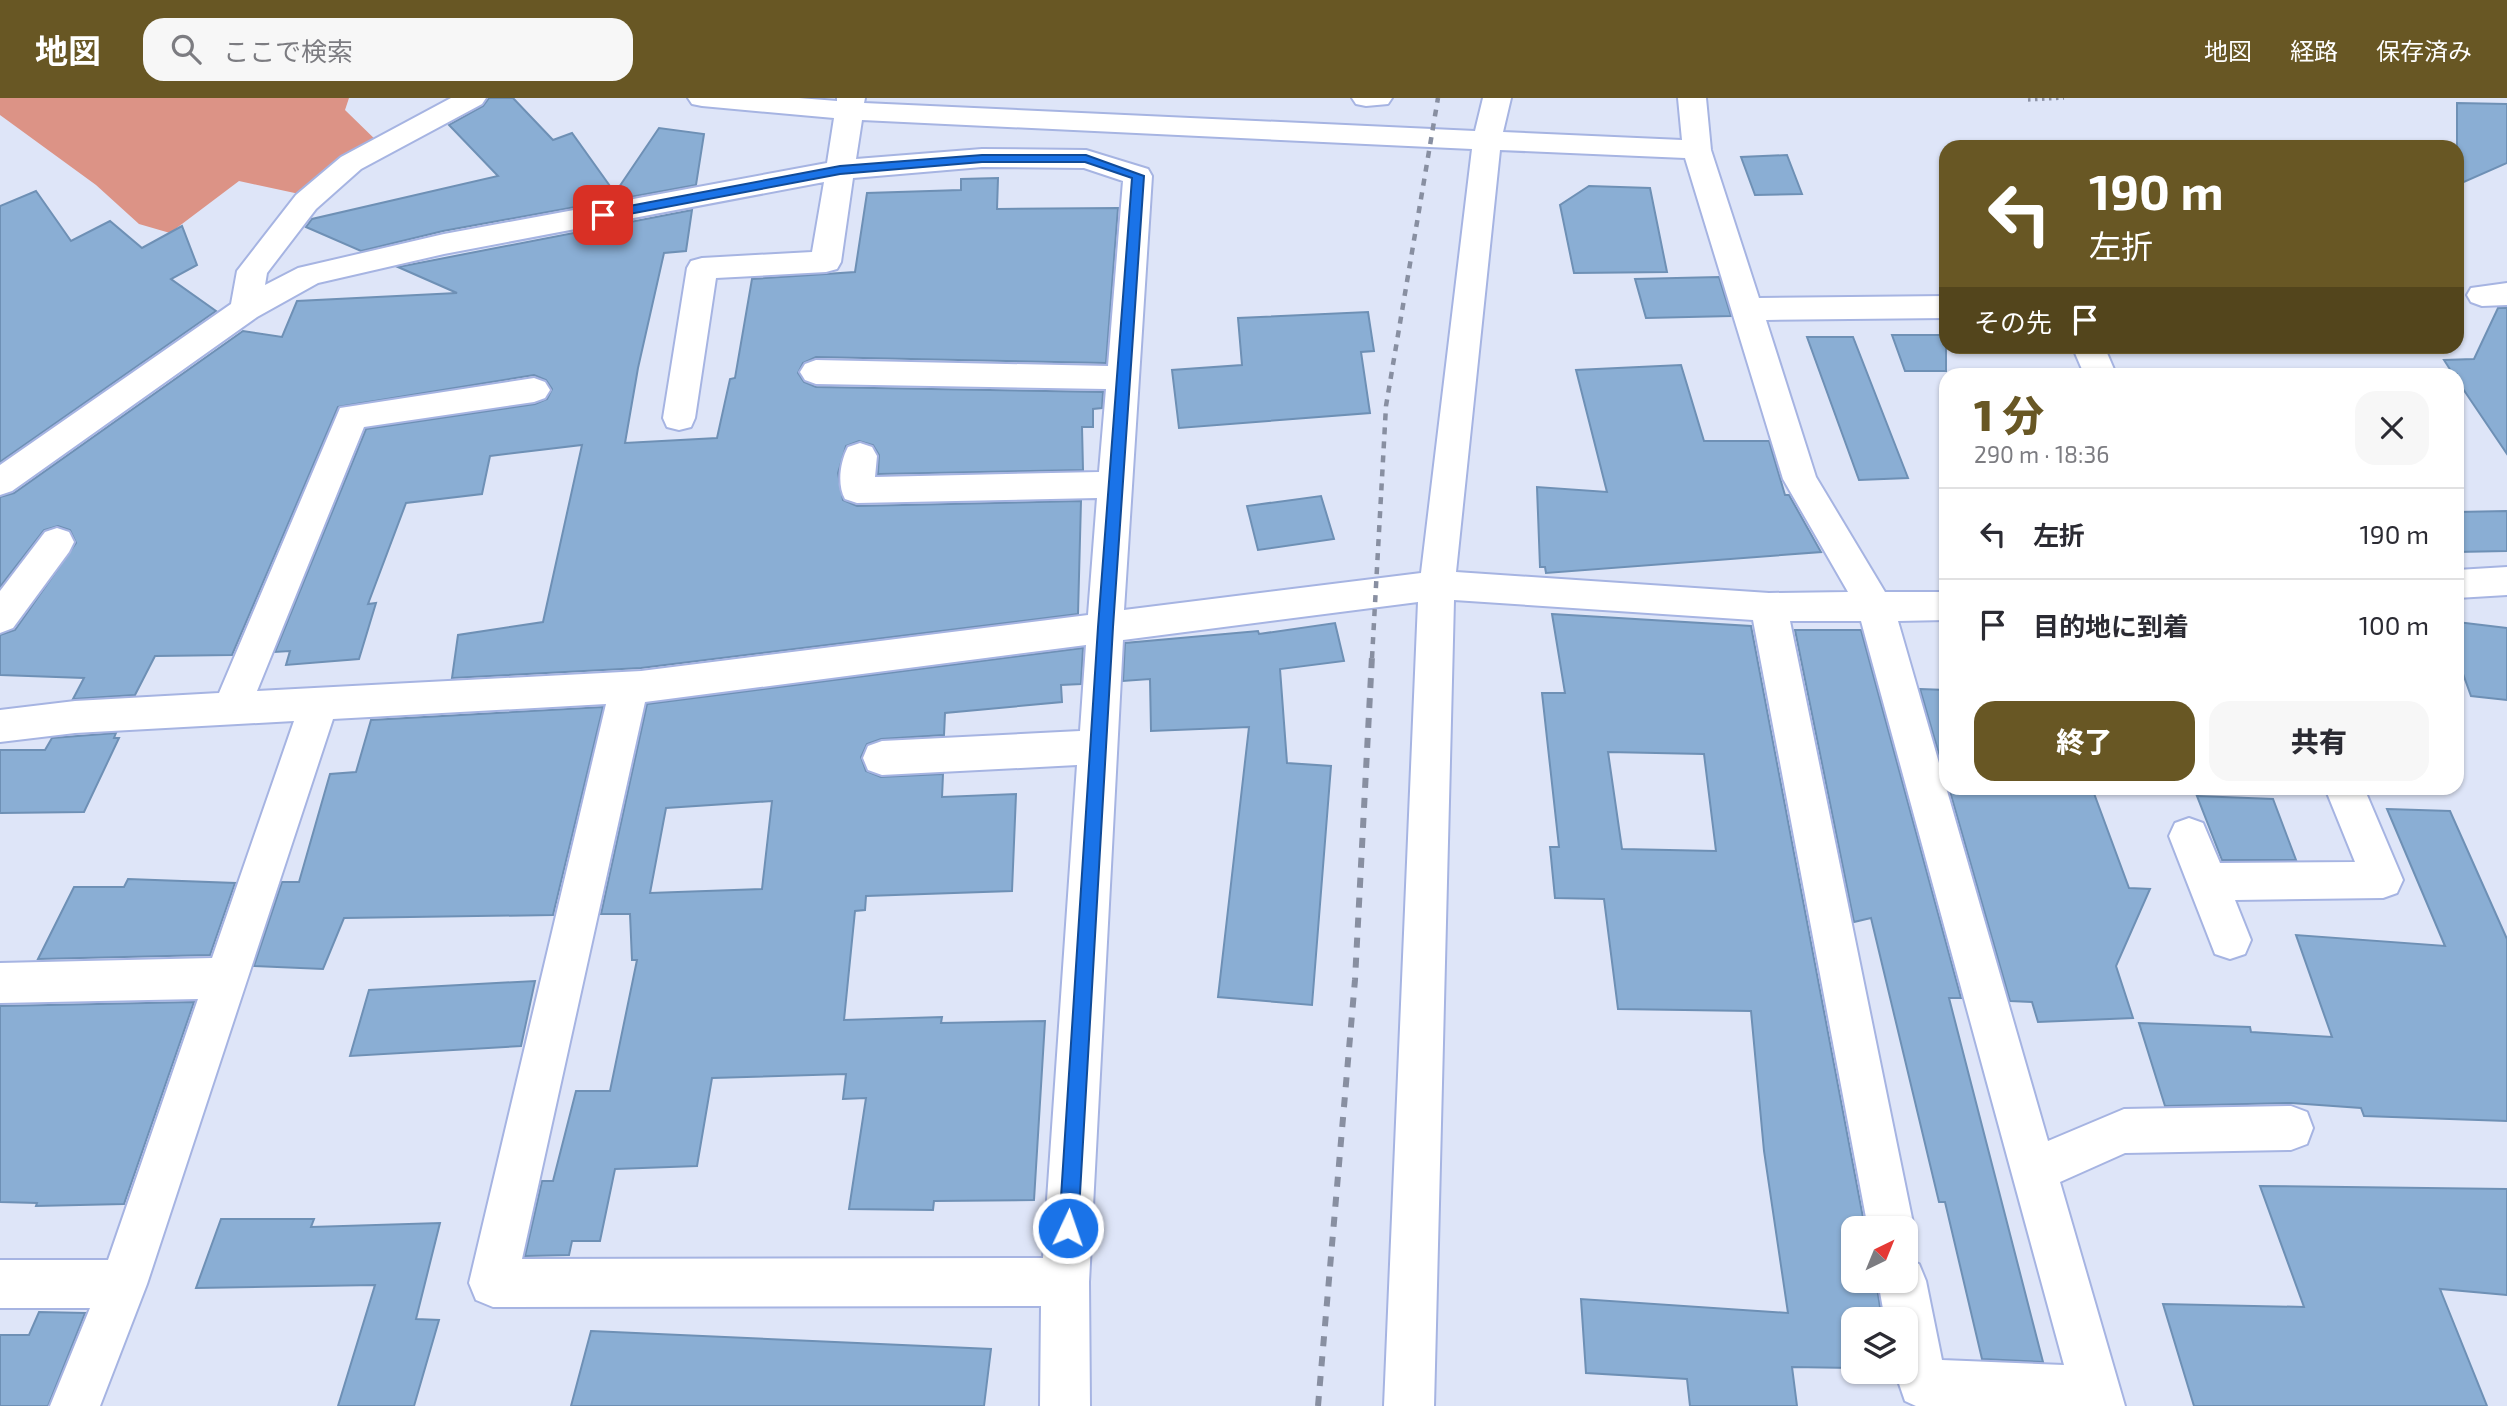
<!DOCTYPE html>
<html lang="ja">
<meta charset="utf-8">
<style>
body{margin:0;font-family:"Exo 2","Noto Sans JP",sans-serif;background:#f7f7f7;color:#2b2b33;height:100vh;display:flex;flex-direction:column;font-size:26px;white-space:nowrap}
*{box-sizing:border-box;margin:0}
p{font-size:23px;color:#7c7c81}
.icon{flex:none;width:38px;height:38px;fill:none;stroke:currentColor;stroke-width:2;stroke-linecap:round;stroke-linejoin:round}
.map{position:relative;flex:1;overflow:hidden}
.details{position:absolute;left:1939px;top:270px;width:525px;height:427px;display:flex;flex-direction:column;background:#fff;border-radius:21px;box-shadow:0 2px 5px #0004}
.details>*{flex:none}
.guide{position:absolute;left:1939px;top:42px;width:525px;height:214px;border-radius:21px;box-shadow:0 2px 5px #0004;background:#685724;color:#fff;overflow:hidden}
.needle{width:46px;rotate:43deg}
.tools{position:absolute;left:1841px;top:1118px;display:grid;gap:14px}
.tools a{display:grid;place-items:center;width:77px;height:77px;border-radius:14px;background:#fff;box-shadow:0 2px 5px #0004;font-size:35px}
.pin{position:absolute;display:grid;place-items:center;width:60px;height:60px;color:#fff;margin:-30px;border-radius:14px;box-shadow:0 4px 10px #0006}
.me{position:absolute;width:77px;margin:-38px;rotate:3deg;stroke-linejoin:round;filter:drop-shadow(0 0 5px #0008)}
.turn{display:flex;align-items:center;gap:24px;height:147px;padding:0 35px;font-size:32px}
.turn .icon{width:91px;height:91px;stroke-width:2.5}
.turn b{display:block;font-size:49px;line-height:60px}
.then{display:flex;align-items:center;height:66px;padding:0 35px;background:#0003;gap:14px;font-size:26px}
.round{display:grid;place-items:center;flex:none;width:74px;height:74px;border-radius:21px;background:#f7f7f7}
.overview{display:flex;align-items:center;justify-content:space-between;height:119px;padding:0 35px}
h1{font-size:42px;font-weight:800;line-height:52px;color:#685724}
.button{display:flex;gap:14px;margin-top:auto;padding:14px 35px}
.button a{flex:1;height:80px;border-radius:21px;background:#685724;color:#fff;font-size:28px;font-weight:800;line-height:80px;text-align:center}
.button a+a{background:#f7f7f7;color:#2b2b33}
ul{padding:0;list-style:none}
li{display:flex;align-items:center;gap:21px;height:91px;padding:0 35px;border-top:2px solid #e1e1e2}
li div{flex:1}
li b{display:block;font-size:26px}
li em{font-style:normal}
header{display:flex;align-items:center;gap:42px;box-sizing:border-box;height:98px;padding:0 35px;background:#685724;color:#fff}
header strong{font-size:33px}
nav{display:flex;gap:38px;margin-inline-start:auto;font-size:24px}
.search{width:490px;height:63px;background:#f7f7f7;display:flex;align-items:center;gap:18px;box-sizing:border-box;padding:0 24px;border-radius:21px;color:#7c7c81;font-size:26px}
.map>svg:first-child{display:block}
.forest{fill:#dc9386}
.building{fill:#8aaed4;stroke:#6e90b5;stroke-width:2;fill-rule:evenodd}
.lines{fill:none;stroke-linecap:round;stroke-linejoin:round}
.minor-casing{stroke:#a6b4e2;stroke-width:4}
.path{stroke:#8d93a6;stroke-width:3.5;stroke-dasharray:2.5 4.5;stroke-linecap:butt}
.minor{fill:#fff;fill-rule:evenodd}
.rail-far1{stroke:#888fa1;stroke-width:4.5;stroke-dasharray:7 7;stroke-linecap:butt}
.rail{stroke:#888fa1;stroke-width:6;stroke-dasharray:10 10;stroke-linecap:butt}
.route{fill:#1a73e8;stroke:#114b97;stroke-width:2}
</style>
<header>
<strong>地図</strong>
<div class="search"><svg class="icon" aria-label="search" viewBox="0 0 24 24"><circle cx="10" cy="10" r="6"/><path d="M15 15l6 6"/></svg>ここで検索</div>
<nav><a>地図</a><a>経路</a><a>保存済み</a></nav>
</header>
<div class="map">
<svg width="2507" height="1308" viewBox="0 0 2507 1308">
<rect width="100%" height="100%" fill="#dee5f8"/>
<path class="forest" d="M0 0H349L345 12 383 49 318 100 239 83 170 135 139 126 96 87 0 17Z"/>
<g class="building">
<path d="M489 0H513L553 42 572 35 615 95 659 30 704 36 696 87 443 133 361 153 306 129 312 121 498 78 449 27 483 8Z"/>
<path d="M2457 5 2507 6V65L2457 87Z"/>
<path d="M1787 57 1802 96 1755 97 1741 59Z"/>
<path d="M998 80 997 111 1118 110 1106 265 816 259 803 265 798 275 804 284 816 289 1103 294 1102 310 1093 311V329H1082L1083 372 878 376 879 357 873 347 859 343 846 348 838 375 843 402 857 408 1081 403 1078 516 641 570 452 580 458 537 543 524 582 347 490 358 482 396 406 405 368 506 376 505 359 561 286 567 290 553 275 554 366 331 535 306 547 301 552 291 546 282 534 277 338 309 232 557 155 558 135 597 73 601 84 580 0 577V537L15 532 76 445 70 432 58 428 44 432 0 489V399L14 395 243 233 282 239 297 203 457 195 398 169 692 112 686 153 664 155 638 270 625 345 717 340 730 281 735 280 752 181 855 174 867 95 961 92V81Z"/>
<path d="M1589 88 1650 90 1667 174 1574 175 1560 107Z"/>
<path d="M36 93 71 143 110 123 142 150 182 128 197 167 171 181 216 213 0 364V108Z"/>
<path d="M1719 179 1731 218 1646 220 1635 181Z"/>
<path d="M2498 210H2507V356L2457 282V276H2453L2444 262 2474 261Z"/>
<path d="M1368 214 1374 253 1361 254 1370 315 1179 330 1172 272 1242 267 1238 220Z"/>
<path d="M1892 237H1946V273H1905Z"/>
<path d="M1807 239H1853L1908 380 1859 382Z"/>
<path d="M1681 267 1704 343H1769L1785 397H1789L1821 454 1546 475 1545 469H1540L1537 389 1607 394 1576 272Z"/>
<path d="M1321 398 1334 441 1258 452 1247 408Z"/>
<path d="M2507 413V453L2457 454V414Z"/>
<path d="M1552 516 1751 528 1865 1130H1853V1183H1876L1882 1222H1853V1270L1792 1269 1797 1308H1690L1687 1281 1586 1275 1581 1201 1788 1215 1764 1053 1751 913 1618 911 1604 801 1555 800 1550 749H1559L1542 595H1565ZM1608 654 1704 656 1716 753 1622 751Z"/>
<path d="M2457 524 2507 530V602L2471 598 2457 559Z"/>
<path d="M1335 525 1344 563 1280 571 1287 665 1331 668 1312 907 1218 899 1249 629 1151 633 1150 581 1123 583 1125 545 1258 533 1259 536Z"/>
<path d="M1795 532H1861L1961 900H1949L2043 1264 1982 1261 1945 1104H1939L1871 820 1854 824Z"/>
<path d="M1083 550 1081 586 1061 587 1062 604 945 615 944 637 881 641 867 646 861 659 866 673 881 679 943 676 942 699 1016 696 1012 793 866 798 865 812 855 813 844 922 942 919 941 925 1045 923 1034 1102 934 1103 933 1112 849 1111 866 1000 843 1001 846 976 712 980 697 1068 615 1071 600 1143H572L569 1157 525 1158 542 1083H553L576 993H610L637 862H632L630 816H601L647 606ZM772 703 762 791 650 795 666 710Z"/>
<path d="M1920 591 1946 592V680Z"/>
<path d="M603 609 553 817 344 820 323 871 254 868 282 784H299L330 676 356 674 371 622Z"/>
<path d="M116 635 114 640H119L84 714 0 715V652H45L52 640Z"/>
<path d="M1949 690H2092L2129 790 2150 791 2116 868 2133 920 2038 924 2032 904 2010 903Z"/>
<path d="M2197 698 2273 701 2296 762H2222Z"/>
<path d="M2387 711 2450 713 2507 841V1023L2364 1018 2361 1010 2291 1005 2165 1008 2139 925 2250 929 2251 934 2332 939 2296 837 2445 848Z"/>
<path d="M128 781 235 785 210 857 38 861 74 789H124Z"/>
<path d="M535 883 521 948 350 958 369 892Z"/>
<path d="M194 904 124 1106 36 1108 37 1105 0 1104V908Z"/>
<path d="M2260 1088 2507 1091V1197L2440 1191 2487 1308H2194L2163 1206 2304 1209Z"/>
<path d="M221 1121H314L311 1129 440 1125 416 1221 439 1222 414 1308H338L375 1187 196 1190Z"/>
<path d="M39 1214 85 1215 48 1308H0V1237H29Z"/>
<path d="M591 1233 991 1251 984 1308H571Z"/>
</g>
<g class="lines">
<defs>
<g id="minor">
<path d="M451 0H486L482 6 361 71 316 111 267 175 265 187 298 170 444 136 827 65 834 20 702 8 692 6 688 0H799L837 3V0H865L864 5 1475 33 1483 0H1511L1503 34 1682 42 1678 0H1706L1711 52 1759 200 1946 198V220L1766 222 1816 379 1885 494H1946V522L1898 523 2048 1043 2124 1011 2291 1008 2307 1014 2313 1030 2307 1046 2291 1052 2125 1055 2060 1084 2125 1308H1916L1905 1303 1895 1274H1906V1222H1885L1878 1183H1906V1161L1919 1166 1926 1183 1942 1262 2064 1267 1861 523H1790L1914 1130 1906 1147V1130H1868L1753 522 1454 502 1434 1308H1384L1418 504 1123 542 1089 1184 1090 1308H1040L1041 1208 493 1209 476 1202 469 1185 606 606 333 621 147 1186 100 1308H50L90 1210H0V1162H108L198 901 0 905V865L212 860 294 623 75 635 0 644V612L75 603 219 595 340 310 534 280 545 284 550 292 545 300 534 304 364 329 257 593 641 573 1088 517 1097 400 857 405 845 401C837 387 840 364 848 349L860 345 872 349 877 358 875 379 1099 374 1106 291 816 286 805 282 800 274 805 266 816 262 1108 268 1123 83 1084 70 982 69 853 80 841 164 837 171 826 174 716 180 695 320 691 329 679 332 667 329 663 320 687 170 691 163 702 160 812 154 824 84 444 156 318 185 257 219 12 393 0 397V367L231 206 237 173 296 97 341 59ZM862 22 1472 51 1421 475 1124 512 1152 78 1148 71 1086 52 982 51 856 61ZM1500 52 1685 60 1783 381 1848 494 1769 495 1456 474ZM1086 547 1080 633 882 643 868 648 863 660 868 672 882 677 1077 667 1043 1160 522 1161 645 604Z"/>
<path d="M1352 0H1392L1388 6 1366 8 1356 6Z"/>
<path d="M2507 185V207L2482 208 2471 204 2467 197 2471 190Z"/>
<path d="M2072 248H2104L2116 276H2084Z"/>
<path d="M57 430 69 434 74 444 69 454 13 530 0 535V493L45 434Z"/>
<path d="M2507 469V497L2457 500V472Z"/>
<path d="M2325 690H2364L2403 782 2397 795 2383 800 2235 802 2251 842 2245 856 2230 861 2215 856 2169 738 2175 725 2189 720 2203 725 2220 765 2355 764Z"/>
</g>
</defs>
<use href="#minor" class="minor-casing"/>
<path class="path" d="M2028 2 2064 0"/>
<use href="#minor" class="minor"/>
<path class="rail-far1" d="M1372 560 1386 308 1438 0"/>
<path class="rail" d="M1318 1308 1355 882 1372 558"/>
</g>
<path class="route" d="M982 57H1086L1144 78 1113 529 1078 1130 1075 1137 1068 1140 1061 1137 1059 1130 1098 529 1132 80 1085 64H982L840 76 603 121 597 117 603 113 840 68Z"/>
</svg>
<div class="tools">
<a><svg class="needle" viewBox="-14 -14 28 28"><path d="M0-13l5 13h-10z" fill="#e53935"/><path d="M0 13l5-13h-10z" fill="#7c7c81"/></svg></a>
<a><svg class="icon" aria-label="layers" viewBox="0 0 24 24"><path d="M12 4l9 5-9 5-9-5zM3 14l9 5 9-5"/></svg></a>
</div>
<div class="pin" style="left:603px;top:117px;background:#d93025"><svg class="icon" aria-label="arrive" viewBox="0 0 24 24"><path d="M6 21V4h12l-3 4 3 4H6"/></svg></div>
<svg class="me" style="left:1068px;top:1130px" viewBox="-20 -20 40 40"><circle r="17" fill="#1a73e8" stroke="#fff" stroke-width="3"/><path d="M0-11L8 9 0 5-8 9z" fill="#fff"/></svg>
<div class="guide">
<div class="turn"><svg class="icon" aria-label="left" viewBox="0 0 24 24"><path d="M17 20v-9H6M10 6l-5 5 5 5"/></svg><div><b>190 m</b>左折</div></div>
<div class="then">その先<svg class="icon" aria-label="arrive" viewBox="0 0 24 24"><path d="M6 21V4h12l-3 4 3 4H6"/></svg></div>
</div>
<section class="details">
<div class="overview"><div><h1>1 分</h1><p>290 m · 18:36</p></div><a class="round"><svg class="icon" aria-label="close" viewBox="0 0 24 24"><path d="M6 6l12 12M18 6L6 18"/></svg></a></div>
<ul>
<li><svg class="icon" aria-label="left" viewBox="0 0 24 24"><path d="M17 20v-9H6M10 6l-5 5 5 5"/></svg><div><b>左折</b></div><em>190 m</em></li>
<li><svg class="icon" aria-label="arrive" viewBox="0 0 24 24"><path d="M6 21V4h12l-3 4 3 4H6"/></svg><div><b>目的地に到着</b></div><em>100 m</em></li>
</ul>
<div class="button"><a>終了</a><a>共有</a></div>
</section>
</div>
